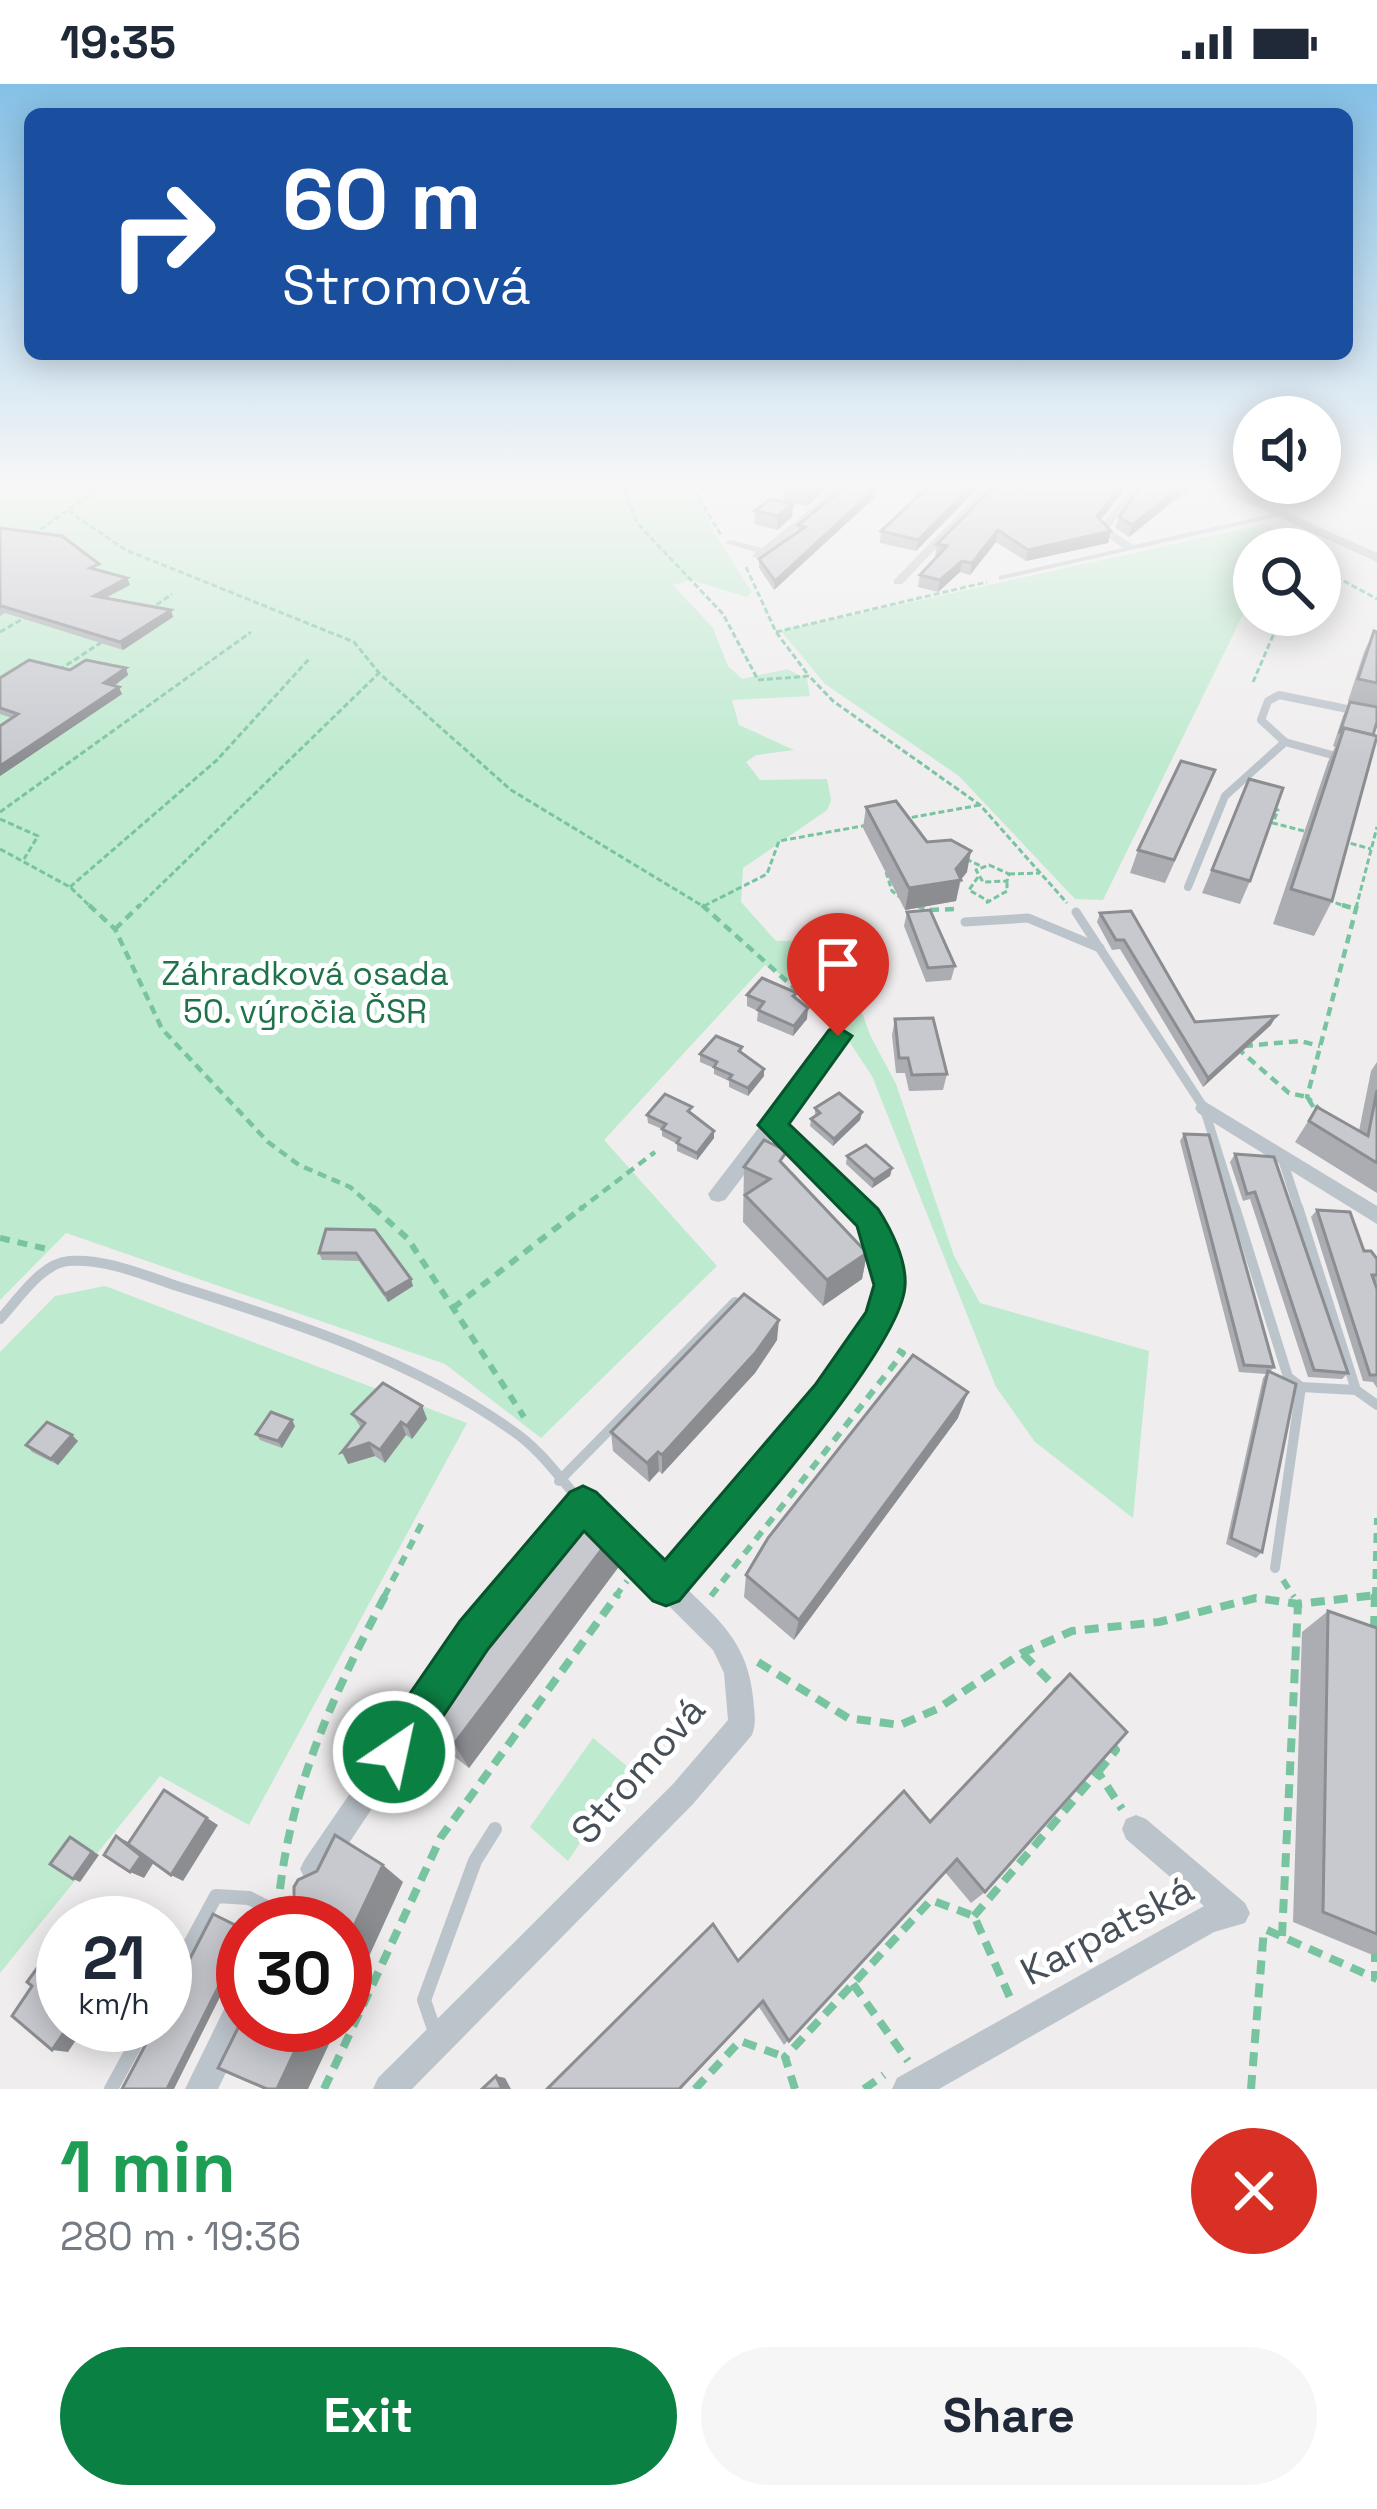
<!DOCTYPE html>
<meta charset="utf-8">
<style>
body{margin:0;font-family:"Space Grotesk",sans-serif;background:#f6f6f7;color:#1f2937;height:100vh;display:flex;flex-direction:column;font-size:45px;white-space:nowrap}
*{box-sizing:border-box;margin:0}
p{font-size:39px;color:#747a83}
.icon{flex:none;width:66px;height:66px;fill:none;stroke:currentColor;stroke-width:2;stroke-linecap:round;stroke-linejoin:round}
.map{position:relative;height:2005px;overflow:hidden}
.details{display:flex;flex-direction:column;background:#fff;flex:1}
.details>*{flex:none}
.top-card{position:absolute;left:24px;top:24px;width:1329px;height:252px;border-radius:18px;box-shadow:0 6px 30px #0003;background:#1a4fa0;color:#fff;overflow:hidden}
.fabs{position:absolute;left:1233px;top:312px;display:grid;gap:24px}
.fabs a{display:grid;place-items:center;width:108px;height:108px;border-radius:50%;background:#fff;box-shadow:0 6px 30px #0003;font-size:60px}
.speed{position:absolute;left:36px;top:1812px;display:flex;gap:24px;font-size:60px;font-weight:700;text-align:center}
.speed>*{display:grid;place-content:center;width:156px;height:156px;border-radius:50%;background:#fff;box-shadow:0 6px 30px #0003;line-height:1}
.speed small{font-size:30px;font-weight:400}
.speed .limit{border:18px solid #d22;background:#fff;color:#111}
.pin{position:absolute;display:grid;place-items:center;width:102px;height:102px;color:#fff;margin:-123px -51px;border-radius:50% 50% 50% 0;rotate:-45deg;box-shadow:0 0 12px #0007}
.pin .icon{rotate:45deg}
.me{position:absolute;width:132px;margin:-66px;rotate:34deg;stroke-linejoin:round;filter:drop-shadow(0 0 9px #0008)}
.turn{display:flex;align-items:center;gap:42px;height:252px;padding:0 60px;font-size:54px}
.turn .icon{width:156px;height:156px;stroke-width:2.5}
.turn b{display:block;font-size:84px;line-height:102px}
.round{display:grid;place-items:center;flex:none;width:126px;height:126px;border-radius:63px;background:#f6f6f7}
.head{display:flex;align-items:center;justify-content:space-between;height:204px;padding:0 60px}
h1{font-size:72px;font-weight:600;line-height:90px;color:#1e9e55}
.button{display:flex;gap:24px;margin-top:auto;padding:24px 60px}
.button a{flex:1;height:138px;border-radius:72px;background:#0b8043;color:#fff;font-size:48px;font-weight:600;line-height:138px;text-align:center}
.button a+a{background:#f6f6f7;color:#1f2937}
.status{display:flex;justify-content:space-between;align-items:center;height:84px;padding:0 60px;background:#fff;direction:ltr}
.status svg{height:33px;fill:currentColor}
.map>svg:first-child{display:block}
.green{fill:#beeacf}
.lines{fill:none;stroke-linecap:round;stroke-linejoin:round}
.path-far3{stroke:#79c4a0;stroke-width:3;stroke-dasharray:6 3;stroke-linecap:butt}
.path-far2{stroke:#79c4a0;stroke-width:4.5;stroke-dasharray:9 6;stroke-linecap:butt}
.path-far1{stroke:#79c4a0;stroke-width:6;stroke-dasharray:10 8;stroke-linecap:butt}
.path{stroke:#79c4a0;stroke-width:8;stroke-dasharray:14 9;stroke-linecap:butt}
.service-far3{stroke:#bcc4cb;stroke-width:8}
.service-far2{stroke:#bcc4cb;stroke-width:9}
.service-far1{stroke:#bcc4cb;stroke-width:10}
.service{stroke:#bcc4cb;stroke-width:14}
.minor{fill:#bcc4cb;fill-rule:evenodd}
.tertiary{fill:#bcc4cb;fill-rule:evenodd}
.wall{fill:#abadb2}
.shaded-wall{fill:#8b8d91}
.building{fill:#c7c9cf;stroke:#8b8d91;stroke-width:3}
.route{fill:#0b8043;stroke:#07532c;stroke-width:3}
.labels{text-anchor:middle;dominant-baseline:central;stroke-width:10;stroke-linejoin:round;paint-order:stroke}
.park-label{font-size:33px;fill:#1f7249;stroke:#fff}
.near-street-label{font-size:39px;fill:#475058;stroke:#fff}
</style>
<div class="status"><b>19:35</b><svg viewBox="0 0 49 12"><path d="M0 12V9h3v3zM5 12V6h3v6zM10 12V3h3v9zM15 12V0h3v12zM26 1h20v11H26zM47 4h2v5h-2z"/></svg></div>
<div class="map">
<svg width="1377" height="2005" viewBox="0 0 1377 2005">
<rect width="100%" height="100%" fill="#efeded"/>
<g class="green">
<path d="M0 399H694L713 447 752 508 747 513 691 496 673 501 713 544 728 582 742 595 787 585 807 595 810 612 732 616 739 641 794 666 756 671 746 678 760 696 827 695 831 716 827 726 743 784 741 818 776 857 835 856 871 953 896 1000 954 1172 980 1219 1149 1267 1133 1434 1035 1358 996 1303 872 992 821 915 765 881 604 1056 717 1182 541 1354 445 1280 66 1149 0 1216Z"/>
<path d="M1265 440 1282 451 1275 465H1254V508L1103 816 1075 815 959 692 825 600 781 547Z"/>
<path d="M105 1202 467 1339 249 1741 160 1692 0 1889V1268L55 1212Z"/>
<path d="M593 1654 629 1684 568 1777 530 1743Z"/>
</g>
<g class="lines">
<g class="path-far3">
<path d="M621 399 637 439 723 530 758 596 809 592 833 617 980 721 1067 819"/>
<path d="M690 399 721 451"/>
<path d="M68 427 126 466 354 558 379 589"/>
<path d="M33 451 106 399"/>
<path d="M746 483 776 548 809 592"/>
<path d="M1320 484 1377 515"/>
<path d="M149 526 172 510"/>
<path d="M0 548 26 533"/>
<path d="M776 548 987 498"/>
<path d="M59 586 105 556"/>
<path d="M1253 598 1282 531"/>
<path d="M1273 725 1278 726 1273 739 1308 748"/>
<path d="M0 728 251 548"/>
<path d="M0 735 38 752 24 775"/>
<path d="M903 735 980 721"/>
<path d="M1342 757 1371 765"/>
<path d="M0 765 70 803 92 824"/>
<path d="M966 775 981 782"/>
<path d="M989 781 1009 790 1007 797 983 798 976 786Z"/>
<path d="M886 788 892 807 905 817"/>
<path d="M1009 790 1040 789"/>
<path d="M978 793 969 806 990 818"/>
<path d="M70 803 217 676 309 575"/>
<path d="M1327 816 1351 824"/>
<path d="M986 819 1007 807V797"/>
<path d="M916 821 922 824"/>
<path d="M704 822 767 790 779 757 868 741"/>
<path d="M137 824 379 589 511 706 706 824"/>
<path d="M1356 824 1377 743"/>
</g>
<g class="path-far2">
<path d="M89 821 115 845 162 945 268 1058 299 1081 350 1103 376 1126"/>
<path d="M702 821 832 938"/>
<path d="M916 821 928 826 957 825"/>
<path d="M1342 821 1356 825"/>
<path d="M115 845 140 821"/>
<path d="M1244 962 1300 957 1320 962"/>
<path d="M1237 964 1289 1009 1307 1013 1318 1030"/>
<path d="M1322 1028 1307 1013 1357 821"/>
<path d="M579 1126 655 1068"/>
</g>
<g class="path-far1">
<path d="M373 1123 408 1155 524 1333"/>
<path d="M0 1154 47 1165"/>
<path d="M453 1224 583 1123"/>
<path d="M1283 1496 1294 1513"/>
<path d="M711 1512 903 1269 891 1262"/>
<path d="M384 1513 422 1439"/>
<path d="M615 1513 627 1497"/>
<path d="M1360 1513 1377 1511"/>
<path d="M1375 1513 1377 1434"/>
</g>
<g class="path">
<path d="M1374 1546 1375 1510"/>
<path d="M1023 1570 1057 1605"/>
<path d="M758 1578 848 1634 900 1641 937 1625 1022 1569 1072 1547 1159 1538 1256 1514 1298 1520 1377 1511"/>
<path d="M1098 1688 1116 1666 1111 1660"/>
<path d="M280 1805C293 1697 336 1605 386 1510"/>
<path d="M974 1832 1098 1688 1122 1725"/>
<path d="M1267 1846 1377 1895"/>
<path d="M1282 1852 1298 1520 1292 1510"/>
<path d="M1375 1864V1894"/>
<path d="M853 1900 908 1977"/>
<path d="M324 2005 441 1753 618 1510"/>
<path d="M695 2005 740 1957 785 1973"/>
<path d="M795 2005 785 1973 931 1816 974 1832 1011 1916"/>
<path d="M864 2005 884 1991"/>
<path d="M1251 2005 1264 1845"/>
</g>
<g class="service-far3">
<path d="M1285 658 1261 636 1268 617 1279 611 1377 631"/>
<path d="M1188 803 1225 712 1285 658 1343 674"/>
</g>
<g class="service-far2">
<path d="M1076 828 1204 1024 1236 1126"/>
<path d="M965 838 1028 834 1100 864"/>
<path d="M1282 1074 1299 1126"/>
</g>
<g class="service-far1">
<path d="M1235 1123 1288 1293 1301 1303"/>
<path d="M0 1235C18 1216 41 1179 69 1177 104 1174 144 1191 177 1202 291 1237 415 1277 513 1347 542 1367 560 1395 583 1420"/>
<path d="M1356 1306 1377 1321"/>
<path d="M559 1397 735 1218"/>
<path d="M1275 1484 1301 1303 1356 1306 1298 1123"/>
</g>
<g class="service">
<path d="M165 1906 216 1812 249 1814 285 1832"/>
<path d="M436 1951 424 1916 475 1777 495 1745"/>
<path d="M111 2005 146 1941"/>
</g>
<g class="minor">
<path d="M842 399H853L761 475 752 473 756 468 725 459 730 456 762 464Z"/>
<path d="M989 399H999L902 500H894V496Z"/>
<path d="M1134 399H1144L1109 445 1133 461 1285 427 1290 430 999 496V492L1123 464 1098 446Z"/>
<path d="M838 946 844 948 847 952 844 956 783 1040 874 1128 880 1138 893 1164 899 1186 897 1220 882 1251 834 1319 683 1501C720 1537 747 1558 753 1613 754 1626 757 1638 752 1651L693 1720 412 2005H373L378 1994 673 1700 728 1636 724 1589 713 1566 576 1429 572 1421 576 1413 584 1409 592 1413 666 1484C722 1417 782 1353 834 1282 849 1263 869 1243 875 1220 884 1191 875 1164 860 1140L773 1053 725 1116 718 1118 711 1116 708 1110 832 948Z"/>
<path d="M1204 1017 1377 1122V1140L1198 1029 1195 1024 1198 1019Z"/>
<path d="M430 1602 439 1606 443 1615 439 1624 325 1795 315 1800 305 1795 300 1785 305 1775 421 1606Z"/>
<path d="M1136 1731 1146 1735 1245 1819 1250 1829 1245 1839 1214 1848 939 2005H892L897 1994 1204 1822 1126 1755 1122 1745 1126 1735Z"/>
<path d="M290 1811 300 1816 305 1826 299 1839H269L280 1816Z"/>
<path d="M243 1905V1941H249L218 2005H185L232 1909Z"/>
</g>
<path class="tertiary" d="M1204 399H1220L1377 469V478Z"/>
</g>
<g class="wall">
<path d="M932 399 916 467 880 459 881 447Z"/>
<path d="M1130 399 1101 436 1111 447 1108 459 1026 477 996 458 970 491 960 488 938 508 918 503 920 491 938 472H935L937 460Z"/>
<path d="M1143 399H1196L1129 453 1115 444 1119 433Z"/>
<path d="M876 404 875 413 774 506 759 484V475L798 448V441Z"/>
<path d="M784 406 822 409 807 422 783 417Z"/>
<path d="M793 420 792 433 777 446 754 440 755 427Z"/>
<path d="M0 444 101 487 127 494 130 501 106 514 171 526 173 533 123 566 5 529 0 532Z"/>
<path d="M1374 547 1377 548V623L1348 617 1364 568Z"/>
<path d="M126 584 128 591 114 602 122 610 0 692V642L12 634 0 630V594L70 586Z"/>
<path d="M1350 618 1332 817 1314 852 1273 840 1328 678 1335 663 1333 662 1343 632Z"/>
<path d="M1249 695 1250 797 1240 820 1202 809Z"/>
<path d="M1206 708 1165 799 1130 789 1138 766Z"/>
<path d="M866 723 927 758 967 788 961 796 956 817 905 826 863 744Z"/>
<path d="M907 828 955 882 951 896 926 898 904 842Z"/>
<path d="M1100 829 1195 938 1271 941 1203 1003 1120 865 1112 866 1097 838Z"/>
<path d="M747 911 796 915 807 935 793 952 757 937 758 927 747 922Z"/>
<path d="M895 935 947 990 943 1006 909 1007 905 989H896L892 951Z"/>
<path d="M742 969 764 985V992L748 1012 729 1003V997L714 990V984L700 978V970Z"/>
<path d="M1377 978V1109L1295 1058 1317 1023 1359 1047 1371 987Z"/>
<path d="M815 1024 862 1028 860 1036 833 1062 810 1042 811 1035 815 1032Z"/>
<path d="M692 1030 714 1054 697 1076 677 1067V1060L662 1052V1045L648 1039 647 1031Z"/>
<path d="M1184 1050 1274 1283 1270 1288 1262 1468 1256 1474 1226 1460 1263 1294 1266 1290 1239 1288 1180 1057Z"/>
<path d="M1235 1070 1348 1289 1342 1295 1308 1293 1250 1115 1243 1117 1230 1078Z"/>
<path d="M847 1072 892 1084 890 1092 872 1104 846 1080Z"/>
<path d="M744 1083H785L867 1169 862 1195 823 1222 743 1138Z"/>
<path d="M1317 1126 1377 1175V1199H1375L1377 1205V1304L1373 1298 1363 1297 1311 1133Z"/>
<path d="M326 1145 413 1202 388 1218 359 1177 322 1176 319 1169Z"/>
<path d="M777 1256 755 1289 662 1390 659 1387 649 1398 613 1367 611 1348Z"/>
<path d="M422 1322 427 1335 412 1355 406 1351 385 1379 375 1372 348 1380 361 1344 352 1330Z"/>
<path d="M958 1334 794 1556 744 1513 746 1491Z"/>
<path d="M295 1342 282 1364 260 1356 256 1350Z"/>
<path d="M78 1357 58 1381 32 1368 26 1361Z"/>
<path d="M600 1444 620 1481 469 1684 429 1653 412 1628 511 1503Z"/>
<path d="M1328 1527 1377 1544V1869L1370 1870 1293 1838 1302 1548Z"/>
<path d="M930 1738 985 1808 971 1819 945 1788 784 1961 759 1923 738 1877Z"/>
</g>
<g class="shaded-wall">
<path d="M822 399H823L822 409 807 422 808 410Z"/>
<path d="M974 399H983L916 467 918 456Z"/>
<path d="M1124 399H1130L1094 443 1097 432Z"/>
<path d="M1187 399H1196L1129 453 1132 441Z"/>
<path d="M876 404 875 413 774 506 775 497Z"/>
<path d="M793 420 792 433 777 446 778 432Z"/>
<path d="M998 446 996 458 970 491 972 479Z"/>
<path d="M1111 447 1108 459 1026 477 1028 466Z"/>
<path d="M962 477 960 488 938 508 940 496Z"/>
<path d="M127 494 130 501 97 518 94 512Z"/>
<path d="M171 526 173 533 123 566 120 558Z"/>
<path d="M126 584 128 591 107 607 104 599Z"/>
<path d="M119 603 122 610 0 692V682Z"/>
<path d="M971 767 967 788 960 796 956 817 905 826 909 804 956 785Z"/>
<path d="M808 924 807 935 793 952 794 942Z"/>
<path d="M1276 932 1271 941 1203 1003 1208 994Z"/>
<path d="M764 985V992L748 1012V1004Z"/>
<path d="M862 1028 860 1036 833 1062 834 1055Z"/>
<path d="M714 1047V1054L697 1076V1069Z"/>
<path d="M892 1084 890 1092 872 1104 874 1096Z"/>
<path d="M867 1169 862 1195 823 1222 827 1196Z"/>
<path d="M411 1195 413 1202 388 1218 385 1210Z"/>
<path d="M779 1236 777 1256 755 1289 662 1390V1371Z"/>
<path d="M968 1308 958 1334 794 1556 799 1536Z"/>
<path d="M422 1322 427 1335 412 1355 407 1342Z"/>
<path d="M292 1336 295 1342 282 1364 278 1357Z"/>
<path d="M401 1338 406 1351 385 1379 380 1366Z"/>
<path d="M72 1351 78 1357 58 1381 51 1375Z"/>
<path d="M369 1359 375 1372 348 1380 342 1368Z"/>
<path d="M658 1368 659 1387 649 1398 647 1379Z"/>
<path d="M598 1431 603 1464 615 1448 620 1481 469 1684 454 1660 590 1441Z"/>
<path d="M207 1734 218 1741 183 1797 171 1791Z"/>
<path d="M116 1752 130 1759 154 1778 144 1794 130 1788Z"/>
<path d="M70 1753 99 1771 80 1798 73 1795Z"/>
<path d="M383 1781 403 1798 345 1925V1861Z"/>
<path d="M243 1854V1867L174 2005H167Z"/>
<path d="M763 1917 681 2005H679Z"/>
<path d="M69 1941H86L68 1968 52 1966Z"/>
<path d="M307 1941H338L308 2005H277Z"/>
<path d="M496 1992 505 1994 511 2005H502Z"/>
</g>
<g class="building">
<path d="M793 399H822L808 410 784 406Z"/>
<path d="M932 399H974L918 456 881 447Z"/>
<path d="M997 399H1124L1097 432 1111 447 1028 466 998 446 972 479 962 477 940 496 920 491 947 462 937 460Z"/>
<path d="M1143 399H1187L1132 441 1119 433Z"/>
<path d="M847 401 876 404 775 497 759 475 805 443 798 441Z"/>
<path d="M770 415 793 420 778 432 755 427Z"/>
<path d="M0 444 62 452 99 480 90 484 127 494 94 512 171 526 120 558 2 522 0 523Z"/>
<path d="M1374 547 1377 548V599L1358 595Z"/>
<path d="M29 576 70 586 86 576 126 584 104 599 119 603 0 682V642L18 630 0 624V594Z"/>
<path d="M1350 618 1377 623V638L1373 651 1344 644 1343 648H1340Z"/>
<path d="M1344 644 1377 652 1332 817 1291 805Z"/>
<path d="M1181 677 1215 686 1174 776 1138 766Z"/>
<path d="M1249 695 1283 704 1250 797 1212 786Z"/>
<path d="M896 717 927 758 951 756 971 767 956 785 961 796 909 804 866 723Z"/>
<path d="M930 826 955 882 928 884 907 828Z"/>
<path d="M1131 827 1195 938 1276 932 1208 994 1124 856H1116L1100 829Z"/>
<path d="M762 894 797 909 793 912 808 924 794 942 758 926 764 918 747 911Z"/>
<path d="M933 934 947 990 912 991 908 974H899L895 935Z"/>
<path d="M716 952 742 963 739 967 764 985 748 1004 729 995 732 991 714 983 717 978 700 970Z"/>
<path d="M1377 1006V1079L1309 1037 1317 1023 1368 1052Z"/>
<path d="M839 1009 862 1028 834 1055 811 1035 820 1029 815 1024Z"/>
<path d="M665 1010 692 1023 688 1027 714 1047 697 1069 677 1059 680 1054 662 1045 666 1040 647 1031Z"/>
<path d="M1184 1050 1209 1051 1274 1283 1244 1281Z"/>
<path d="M764 1056 787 1067 780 1077 867 1169 827 1196 745 1111 770 1095 744 1083Z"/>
<path d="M866 1061 892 1084 874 1096 847 1072Z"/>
<path d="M1235 1070 1274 1073 1348 1289 1314 1286 1255 1108 1247 1110Z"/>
<path d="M1317 1126 1350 1128 1364 1167H1371L1377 1175V1191H1372L1377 1205V1291H1370Z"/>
<path d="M326 1145 375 1146 411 1195 385 1210 356 1169H319Z"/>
<path d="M744 1210 779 1236 756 1268 662 1371 658 1368 647 1379 611 1348Z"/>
<path d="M913 1271 968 1308 799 1536 746 1491 768 1454Z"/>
<path d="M1268 1287 1296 1300 1262 1468 1231 1454Z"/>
<path d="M383 1299 422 1322 407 1342 401 1338 380 1366 369 1359 342 1368 365 1339 352 1330Z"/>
<path d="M271 1328 292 1336 278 1357 256 1350Z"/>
<path d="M47 1338 72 1351 51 1375 26 1361Z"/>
<path d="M579 1418 598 1431 590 1441 615 1448 454 1660 412 1628 447 1573 457 1571 487 1533 488 1516 497 1505 511 1503 540 1467V1455Z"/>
<path d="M1328 1527 1377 1544V1850L1323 1828Z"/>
<path d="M1070 1590 1127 1648 985 1808 957 1775 789 1957 763 1917 679 2005H547L713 1840 738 1877 904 1707 930 1738Z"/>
<path d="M164 1706 207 1734 171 1791 128 1760Z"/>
<path d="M335 1751 383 1781 345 1861V1839H291L294 1832V1803L298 1796 317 1787Z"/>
<path d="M116 1752 141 1772 130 1788 104 1771Z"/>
<path d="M70 1753 92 1768 73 1795 50 1780Z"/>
<path d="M213 1830 243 1845V1854L167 2005H122L156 1941H165V1923Z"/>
<path d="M63 1858V1941H69L52 1966 12 1932 32 1902 27 1898 41 1879 46 1883Z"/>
<path d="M243 1904V1931L236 1928 239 1912Z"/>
<path d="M243 1934V1941H307L277 2005H267L218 1984Z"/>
<path d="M496 1992 502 2005H482Z"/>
</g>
<linearGradient id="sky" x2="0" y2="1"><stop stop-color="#84c0e6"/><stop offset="0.59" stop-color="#f8f7f7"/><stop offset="1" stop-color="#f8f7f7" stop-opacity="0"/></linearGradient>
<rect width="1377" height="680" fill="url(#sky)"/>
<path class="route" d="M838 943 852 952 789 1040 878 1125C891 1145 907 1177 905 1202 901 1267 727 1458 679 1517L666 1522 653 1517 584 1447 488 1565 409 1683 394 1689 380 1683 373 1668 380 1653 460 1537 570 1408 583 1402 596 1408 665 1476 815 1301 866 1228 874 1201 857 1142 758 1041 829 946Z"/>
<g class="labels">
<g class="park-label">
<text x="305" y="890">Záhradková osada<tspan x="305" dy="38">50. výročia ČSR</tspan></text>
</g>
<g class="near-street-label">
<text transform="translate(638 1686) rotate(-49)">Stromová</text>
<text transform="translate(1107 1846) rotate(-28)">Karpatská</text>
</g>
</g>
</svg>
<div class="fabs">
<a><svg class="icon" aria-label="sound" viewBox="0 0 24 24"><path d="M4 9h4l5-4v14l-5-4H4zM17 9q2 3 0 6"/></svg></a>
<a><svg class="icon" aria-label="search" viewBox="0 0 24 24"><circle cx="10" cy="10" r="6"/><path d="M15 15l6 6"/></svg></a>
</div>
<div class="speed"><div>21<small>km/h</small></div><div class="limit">30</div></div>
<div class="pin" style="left:838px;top:952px;background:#d93025"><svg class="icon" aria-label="arrive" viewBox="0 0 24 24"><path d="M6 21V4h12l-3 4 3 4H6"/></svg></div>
<svg class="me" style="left:394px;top:1668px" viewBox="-20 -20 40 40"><circle r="17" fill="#0b8043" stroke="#fff" stroke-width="3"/><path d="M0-11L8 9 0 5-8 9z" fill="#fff"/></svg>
<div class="top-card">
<div class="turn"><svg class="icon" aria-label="right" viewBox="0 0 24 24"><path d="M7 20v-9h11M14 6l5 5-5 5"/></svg><div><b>60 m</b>Stromová</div></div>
</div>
</div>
<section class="details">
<div class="head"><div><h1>1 min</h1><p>280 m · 19:36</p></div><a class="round" style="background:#d93025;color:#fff"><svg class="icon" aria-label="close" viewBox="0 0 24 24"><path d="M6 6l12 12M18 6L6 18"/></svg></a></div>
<div class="button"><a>Exit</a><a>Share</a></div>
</section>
